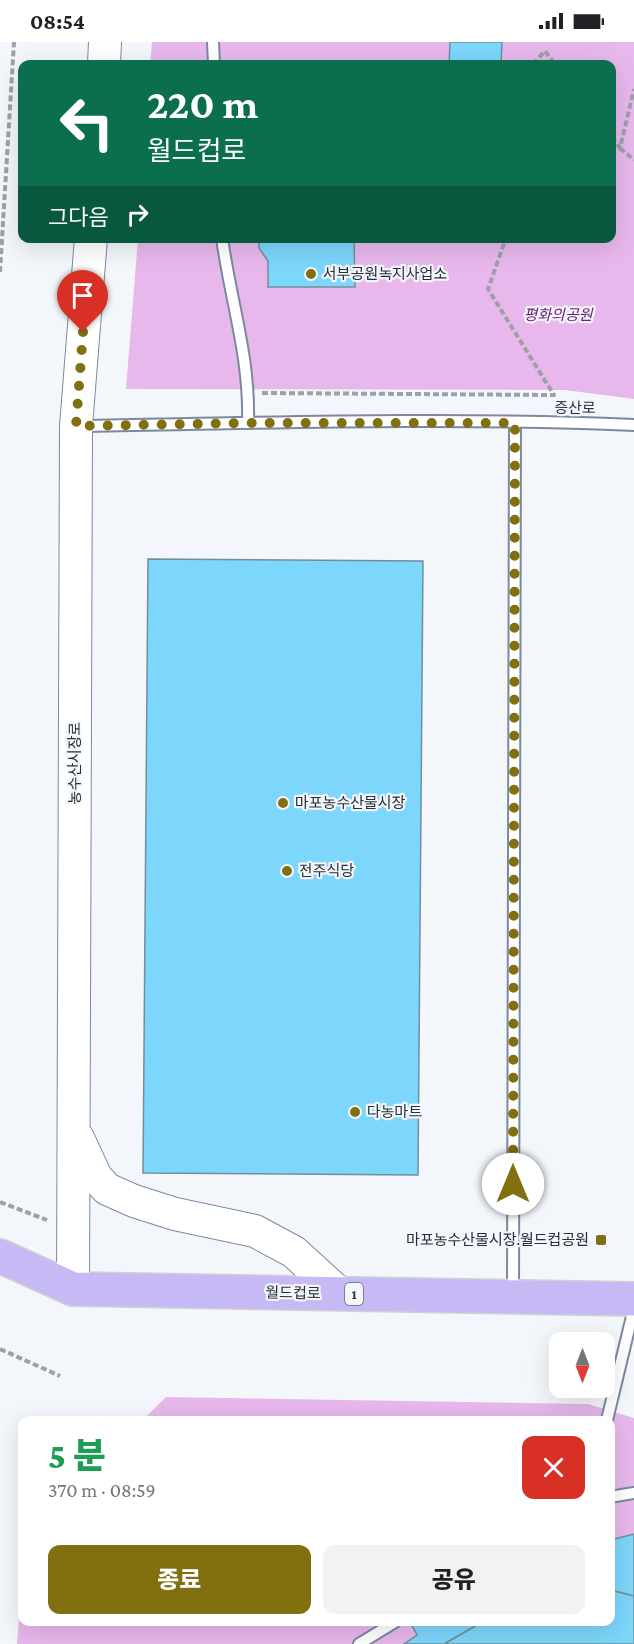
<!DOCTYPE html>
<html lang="ko">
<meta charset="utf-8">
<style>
body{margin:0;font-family:"Crimson Pro","Noto Sans KR",serif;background:#f2f2f2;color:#202124;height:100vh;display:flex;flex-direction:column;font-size:22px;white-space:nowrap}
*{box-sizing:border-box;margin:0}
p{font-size:20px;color:#757577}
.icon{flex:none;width:33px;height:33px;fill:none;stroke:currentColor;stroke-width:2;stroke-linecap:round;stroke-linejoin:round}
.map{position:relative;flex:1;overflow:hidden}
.drawer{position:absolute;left:18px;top:1374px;width:597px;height:210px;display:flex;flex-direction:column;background:#fff;border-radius:12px;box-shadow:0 6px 24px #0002}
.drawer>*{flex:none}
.top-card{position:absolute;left:18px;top:18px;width:598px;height:183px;border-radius:12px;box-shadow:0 6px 24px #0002;background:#0b6e4f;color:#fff;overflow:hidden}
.needle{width:39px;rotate:180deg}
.tools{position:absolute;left:549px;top:1290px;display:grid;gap:12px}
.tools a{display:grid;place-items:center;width:66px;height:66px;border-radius:12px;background:#fff;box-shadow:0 6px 24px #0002;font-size:30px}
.pin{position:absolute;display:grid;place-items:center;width:51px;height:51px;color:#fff;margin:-62px -26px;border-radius:50% 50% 50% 0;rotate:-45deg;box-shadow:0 0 6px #0007}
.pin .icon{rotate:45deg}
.me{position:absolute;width:66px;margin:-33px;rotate:0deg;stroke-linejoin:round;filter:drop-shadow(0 0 4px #0008)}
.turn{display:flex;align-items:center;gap:21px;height:126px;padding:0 30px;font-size:27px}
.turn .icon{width:78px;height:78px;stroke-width:2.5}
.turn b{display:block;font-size:42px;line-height:51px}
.then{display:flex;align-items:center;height:57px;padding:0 30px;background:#0003;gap:12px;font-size:22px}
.round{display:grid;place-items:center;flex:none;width:63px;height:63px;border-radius:12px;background:#f2f2f2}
.summary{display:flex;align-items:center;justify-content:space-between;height:102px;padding:0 30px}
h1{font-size:36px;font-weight:800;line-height:45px;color:#1e9e55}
.action{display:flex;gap:12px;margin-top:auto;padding:12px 30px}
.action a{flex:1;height:69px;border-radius:12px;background:#817010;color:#fff;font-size:24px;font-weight:800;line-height:69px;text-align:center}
.action a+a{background:#f2f2f2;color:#202124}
.status{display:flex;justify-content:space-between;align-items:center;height:42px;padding:0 30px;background:#fff;direction:ltr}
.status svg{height:16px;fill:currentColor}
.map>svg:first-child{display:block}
.green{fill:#e8b8ec}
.building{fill:#7dd6fb;stroke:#728e9b;stroke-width:1.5}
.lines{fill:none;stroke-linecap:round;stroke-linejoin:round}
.lane-casing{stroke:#7b899f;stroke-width:14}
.secondary-casing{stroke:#7b899f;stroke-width:34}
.primary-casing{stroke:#d0d1d3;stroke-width:36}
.path{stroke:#9ca1a7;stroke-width:4;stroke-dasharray:6 3;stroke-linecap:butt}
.lane{stroke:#fff;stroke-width:10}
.secondary{stroke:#fff;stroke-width:32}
.primary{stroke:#c6b9f5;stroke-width:33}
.route{stroke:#817010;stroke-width:10;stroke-dasharray:0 18}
.poi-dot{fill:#817010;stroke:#f3f6fb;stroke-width:2}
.labels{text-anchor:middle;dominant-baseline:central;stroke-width:4.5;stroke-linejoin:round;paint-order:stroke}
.shield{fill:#f3f6fb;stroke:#666b72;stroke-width:1.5}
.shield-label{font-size:14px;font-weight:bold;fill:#292f38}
.poi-label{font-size:15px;fill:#292f38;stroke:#f3f6fb;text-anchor:start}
.park-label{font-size:15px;font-style:italic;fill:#6b1b73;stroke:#f3f6fb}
.street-label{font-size:15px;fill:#292f38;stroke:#f3f6fb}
</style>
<div class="status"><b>08:54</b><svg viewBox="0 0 49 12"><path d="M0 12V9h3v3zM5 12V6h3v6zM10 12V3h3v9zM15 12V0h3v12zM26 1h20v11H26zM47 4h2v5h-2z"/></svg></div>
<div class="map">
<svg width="634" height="1602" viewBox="0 0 634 1602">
<rect width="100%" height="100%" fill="#f3f6fb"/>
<g class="green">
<path d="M152 0H634V357L565 348 126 347 138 197 612 196V22H150Z"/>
<path d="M166 1355 588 1362 634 1376V1602H17L22 1538V1580H610V1378H143Z"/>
</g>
<g class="building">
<path d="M450 0H502L501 22H449Z"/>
<path d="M259 196H354L355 245H268V219L259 206Z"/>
<path d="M148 517 423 519 418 1133 143 1131Z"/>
<path d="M634 1492V1554L610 1548V1498Z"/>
<path d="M610 1548 634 1554V1602H444L482 1580H610Z"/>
<path d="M410 1580H482L444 1602H404L417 1593Z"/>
</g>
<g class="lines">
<defs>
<g id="lane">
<path d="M213 0 214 22"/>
<path d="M222 196C231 261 250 315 248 381"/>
<path d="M79 384C264 381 449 375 634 383"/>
<path d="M513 1250 515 380"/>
<path d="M607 1378 634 1266"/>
<path d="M610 1455 634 1451"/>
<path d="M359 1602 395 1580"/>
</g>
<g id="secondary">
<path d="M104 22 105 0"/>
<path d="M78 1096 96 1135 107 1147 134 1159 175 1172 255 1189 294 1210 340 1252"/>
<path d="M73 1247 76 384 91 196"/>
</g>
<path id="primary" d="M0 1214 73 1247 634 1257"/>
</defs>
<use href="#lane" class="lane-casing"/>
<use href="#secondary" class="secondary-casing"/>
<use href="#primary" class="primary-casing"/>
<g class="path">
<path d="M533 22 545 9 555 22"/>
<path d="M612 95 620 106 634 47"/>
<path d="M620 106 634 118"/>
<path d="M0 230 14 0"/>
<path d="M262 351 554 353 488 247 506 196"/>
<path d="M0 1160 47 1178"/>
<path d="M0 1307 60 1334"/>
</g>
<use href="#lane" class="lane"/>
<use href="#secondary" class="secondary"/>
<use href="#primary" class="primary"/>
</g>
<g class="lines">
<path class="route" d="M83 290 76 384 249 381H515L513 1142"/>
</g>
<g class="poi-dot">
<circle cx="311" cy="232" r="6"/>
<circle cx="283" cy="761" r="6"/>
<circle cx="287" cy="829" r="6"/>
<circle cx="355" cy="1070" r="6"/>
<rect x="595" y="1192" width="12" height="12" rx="3"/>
</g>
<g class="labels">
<rect class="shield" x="345" y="1241" width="18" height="22" rx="4.5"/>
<g class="shield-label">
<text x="354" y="1252">1</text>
</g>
<g class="poi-label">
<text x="323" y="232">서부공원녹지사업소</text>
<text x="295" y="761">마포농수산물시장</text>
<text x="299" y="829">전주식당</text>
<text x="367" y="1070">다농마트</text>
<text x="589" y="1198" text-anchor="end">마포농수산물시장.월드컵공원</text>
</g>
<g class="park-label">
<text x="558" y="273">평화의공원</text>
</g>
<g class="street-label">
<text transform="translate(575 366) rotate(1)">증산로</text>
<text transform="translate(75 721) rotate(-90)">농수산시장로</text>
<text transform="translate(293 1251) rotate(1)">월드컵로</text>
</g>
</g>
</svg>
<div class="tools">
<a><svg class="needle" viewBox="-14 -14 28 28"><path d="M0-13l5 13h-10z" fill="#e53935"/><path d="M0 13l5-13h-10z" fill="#757577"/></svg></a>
</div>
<div class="pin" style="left:83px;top:290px;background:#d93025"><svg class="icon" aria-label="arrive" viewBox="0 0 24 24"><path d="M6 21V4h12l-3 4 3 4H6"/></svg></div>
<svg class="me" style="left:513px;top:1142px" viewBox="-20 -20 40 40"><circle r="19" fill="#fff"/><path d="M0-13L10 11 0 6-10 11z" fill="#817010"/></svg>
<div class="top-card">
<div class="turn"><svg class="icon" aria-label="left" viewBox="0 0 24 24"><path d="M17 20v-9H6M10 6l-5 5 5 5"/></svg><div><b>220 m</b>월드컵로</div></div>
<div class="then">그다음<svg class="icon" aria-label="right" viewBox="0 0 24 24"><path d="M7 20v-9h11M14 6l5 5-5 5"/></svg></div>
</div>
<section class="drawer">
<div class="summary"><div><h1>5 분</h1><p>370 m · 08:59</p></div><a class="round" style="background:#d93025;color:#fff"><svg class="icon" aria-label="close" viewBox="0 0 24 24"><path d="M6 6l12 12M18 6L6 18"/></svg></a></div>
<div class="action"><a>종료</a><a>공유</a></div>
</section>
</div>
